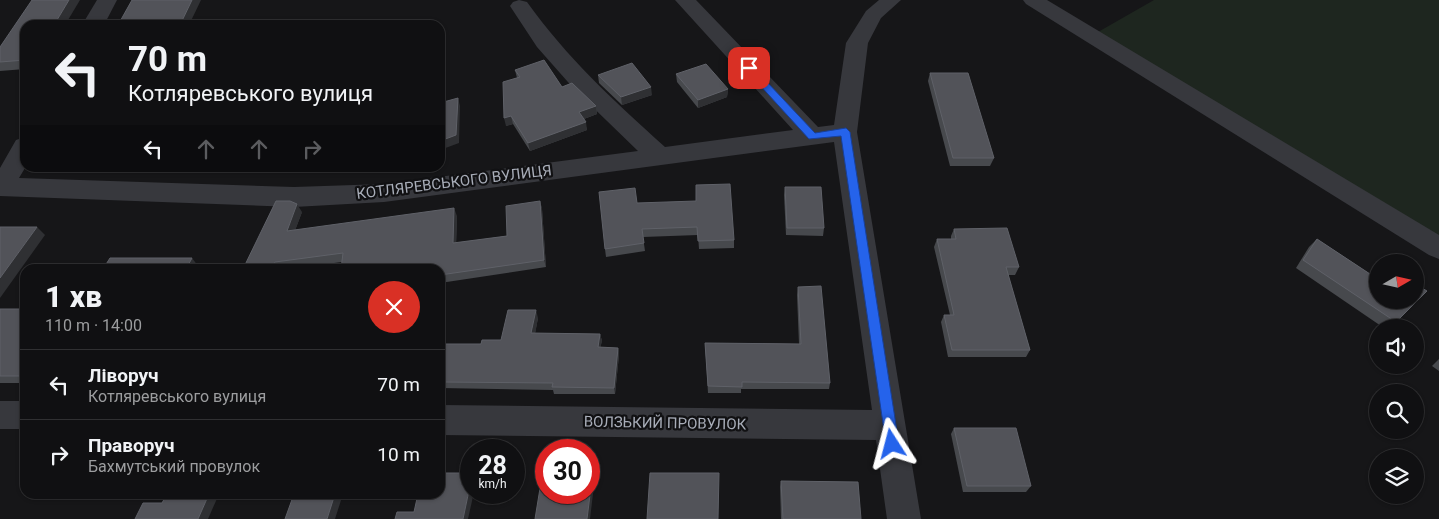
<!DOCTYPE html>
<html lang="uk">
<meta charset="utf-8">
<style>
body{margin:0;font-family:Roboto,sans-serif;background:#19191b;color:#f1f3f6;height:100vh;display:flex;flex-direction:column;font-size:19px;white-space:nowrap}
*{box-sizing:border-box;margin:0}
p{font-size:16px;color:#9c9d9f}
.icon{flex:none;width:28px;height:28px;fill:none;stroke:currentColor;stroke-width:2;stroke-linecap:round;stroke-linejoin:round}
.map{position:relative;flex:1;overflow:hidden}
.side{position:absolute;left:20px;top:264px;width:425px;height:235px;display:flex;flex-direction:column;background:#101012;border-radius:15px;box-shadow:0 1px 4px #0004,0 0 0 1px #303032}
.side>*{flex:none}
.hud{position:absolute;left:20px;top:20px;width:425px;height:152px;border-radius:15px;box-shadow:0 1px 4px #0004,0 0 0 1px #303032;background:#101012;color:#f1f3f6;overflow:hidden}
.needle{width:32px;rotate:81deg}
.tools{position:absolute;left:1369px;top:254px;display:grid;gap:10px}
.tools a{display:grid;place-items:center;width:55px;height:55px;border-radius:50%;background:#101012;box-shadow:0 1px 4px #0004,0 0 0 1px #303032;font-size:25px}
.speed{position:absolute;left:460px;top:439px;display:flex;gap:10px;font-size:25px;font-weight:700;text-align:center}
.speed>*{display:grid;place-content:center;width:65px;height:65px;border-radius:50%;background:#101012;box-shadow:0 1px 4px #0004,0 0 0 1px #303032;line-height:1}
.speed small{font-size:12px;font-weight:400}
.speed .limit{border:8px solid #d22;background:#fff;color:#111}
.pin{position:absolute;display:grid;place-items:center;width:42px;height:42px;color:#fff;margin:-21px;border-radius:10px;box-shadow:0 2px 8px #0006}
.me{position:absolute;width:55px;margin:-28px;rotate:351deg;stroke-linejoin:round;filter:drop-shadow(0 0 4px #0008)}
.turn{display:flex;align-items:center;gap:18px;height:105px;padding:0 25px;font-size:22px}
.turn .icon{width:65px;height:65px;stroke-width:2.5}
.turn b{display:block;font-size:35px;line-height:42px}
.lanes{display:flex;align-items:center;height:48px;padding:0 25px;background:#0003;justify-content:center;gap:25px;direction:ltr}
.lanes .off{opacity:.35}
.round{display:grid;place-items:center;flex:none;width:52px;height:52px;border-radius:26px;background:#19191b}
.headline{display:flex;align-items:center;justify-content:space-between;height:85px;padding:0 25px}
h1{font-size:30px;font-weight:800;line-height:38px}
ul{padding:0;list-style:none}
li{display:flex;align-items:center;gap:15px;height:70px;padding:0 25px;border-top:1px solid #303032}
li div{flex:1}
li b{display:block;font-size:19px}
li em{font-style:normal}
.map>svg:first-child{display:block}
.green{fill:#1e261f}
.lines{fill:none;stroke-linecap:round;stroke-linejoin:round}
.minor{fill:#37383d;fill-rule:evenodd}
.wall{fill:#47494d}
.shaded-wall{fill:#2f3033}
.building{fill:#525359;stroke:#5f6168}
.route{fill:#2563eb;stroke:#184099}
.labels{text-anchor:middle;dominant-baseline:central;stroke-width:4.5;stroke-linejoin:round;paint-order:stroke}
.street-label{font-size:15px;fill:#a8adb8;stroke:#111113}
</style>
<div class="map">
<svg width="1439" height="519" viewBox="0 0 1439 519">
<rect width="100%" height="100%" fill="#161618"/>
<path class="green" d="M1154 0H1439V248L1091 36Z"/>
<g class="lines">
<g class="minor">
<path d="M97 0H117L104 25H82Z"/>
<path d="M519 0 527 2C568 59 613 100 665 147L793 130 675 0H696L818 127 834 125 846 43 866 11 879 0H901L881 18 868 43 857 132 921 519H887L876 440 440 435V405L872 410 834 142 384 202 294 207 0 196V168L16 140 25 137V168L19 178 294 187 384 184 638 151 575 90 537 47 510 6 513 2Z"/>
<path d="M1023 0H1047L1439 235V259L1429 255 1026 4Z"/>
<rect x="0" y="401" width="25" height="28"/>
</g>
</g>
<g class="wall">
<path d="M25 25V69L0 71V47Z"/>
<path d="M515 70 562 87 596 106 597 114 584 119 587 130 530 151 513 124 506 126 517 78Z"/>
<path d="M930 73 994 158 990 166H950L928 81Z"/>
<path d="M676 74 728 89 727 97 698 108 677 82Z"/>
<path d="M598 75 652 95 622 105 599 83Z"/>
<path d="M785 187 824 228 823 236 786 235 784 195Z"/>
<path d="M540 201 542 209 546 267 440 283V269H341L342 262 287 269H243L302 212 295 230 457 216 456 243 507 236Z"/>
<path d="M637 203 734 240V248L699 249 698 235 643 237 645 251 606 257 605 249Z"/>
<path d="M954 229 1019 267 1015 275H1008L1030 350 1026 357H948L941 322 944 315H950L934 247 937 239H951V236Z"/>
<path d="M1317 239 1370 274 1396 322 1389 328H1384L1296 268 1309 247Z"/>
<path d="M798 287 830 383 829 389H741V393H708L705 343 799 344 797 295Z"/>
<rect x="0" y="309" width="25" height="74"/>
<path d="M538 318 535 333 600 334 602 341 600 347 618 348 619 355 615 394H554L553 390 440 388V344H481L501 340Z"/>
<path d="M1439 359V371L1432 366Z"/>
<path d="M954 428 1031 486 1026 492H963L951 434Z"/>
<path d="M781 481 861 519H781L780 487Z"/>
</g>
<g class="shaded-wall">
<path d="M69 0H80L65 25H54Z"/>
<path d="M192 0H201L189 25H180Z"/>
<path d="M651 87 652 95 622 105 621 97Z"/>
<path d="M728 89 727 97 698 108V100Z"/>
<path d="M458 98 460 106 459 143 440 150 441 153H440V141Z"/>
<path d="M596 106 597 114 581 120 579 112Z"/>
<path d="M511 116 513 124 506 126 504 118Z"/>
<path d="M586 122 587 130 530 151 528 143Z"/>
<path d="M540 201 542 209 546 267 544 260Z"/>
<path d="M297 204 302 212 292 239 287 231Z"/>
<path d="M454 208 457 216 456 251 453 243Z"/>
<path d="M37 227 45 235 0 298V278Z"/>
<path d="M192 258 198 266 197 269H186Z"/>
<path d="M275 262 280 269H272Z"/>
<path d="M536 310 538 318 534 340 531 333Z"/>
<path d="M600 334 602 341 599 354 598 347Z"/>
<path d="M618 348 619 355 615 394 614 388Z"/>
<path d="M593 471 595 477 590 519H587Z"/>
<path d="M471 481V492H474L468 519H463Z"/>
<path d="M209 494H219L208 519H198Z"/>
<path d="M335 494H343L335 519H327Z"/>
</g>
<g class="building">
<path d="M32 0H69L54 25H25V60L0 62V47Z"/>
<path d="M132 0H192L180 25H118Z"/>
<path d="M544 60 562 87 572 83 596 106 579 112 586 122 528 143 511 116 504 118 503 82 520 77 515 70Z"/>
<path d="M632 63 651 87 621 97 598 75Z"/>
<path d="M706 64 728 89 698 100 676 74Z"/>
<path d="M930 73H968L994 158H953Z"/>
<path d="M458 98 456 135 440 141V103Z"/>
<path d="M730 184 734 240 698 241 697 227 642 229 644 243 605 249 599 192 635 188 637 203 696 201V185Z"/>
<path d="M785 187H821L824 228H787Z"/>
<path d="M276 201H290L297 204 287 231 454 208 453 243 507 236 506 206 540 201 544 260 440 275V269H420V264L383 269H341L343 253 275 262 272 269H243Z"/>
<path d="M0 227H37L0 278Z"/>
<path d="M1007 228 1019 267H1006L1030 350H952L944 315H954L937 239H956L954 229Z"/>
<path d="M1317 239 1370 274 1378 267V300H1415V284L1427 291 1396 322 1303 260Z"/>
<path d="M110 258H192L186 269H103Z"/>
<path d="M821 286 830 383 742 382V387L708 386 705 343 801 344 798 287Z"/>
<rect x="0" y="309" width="25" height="67"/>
<path d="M508 310H536L531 333 600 334 598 347 618 348 614 388 552 387 553 383 440 382V344H481L482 340H501Z"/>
<path d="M954 428H1016L1031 486H967Z"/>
<path d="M543 470H546V492H589V471H593L587 519H535Z"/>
<path d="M440 473H471V481L463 519H395L397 512H414L418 494H440Z"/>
<path d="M650 473H719L718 519H647Z"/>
<path d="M781 481 858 482 861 519H783Z"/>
<path d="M167 494H209L198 519H135L143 503H162Z"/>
<path d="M294 494H335L327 519H285Z"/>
</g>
<path class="route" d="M746 66H752L815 133 846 128 850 132 899 444 897 448 892 450 888 448 886 444 841 136 809 139 746 70Z"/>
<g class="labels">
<g class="street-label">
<text transform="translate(454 182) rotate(-7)">КОТЛЯРЕВСЬКОГО ВУЛИЦЯ</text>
<text transform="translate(665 423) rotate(1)">ВОЛЗЬКИЙ ПРОВУЛОК</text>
</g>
</g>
</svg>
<div class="tools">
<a><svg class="needle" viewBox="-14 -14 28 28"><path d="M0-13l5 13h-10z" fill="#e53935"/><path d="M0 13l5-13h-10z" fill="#9c9d9f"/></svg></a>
<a><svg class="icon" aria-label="sound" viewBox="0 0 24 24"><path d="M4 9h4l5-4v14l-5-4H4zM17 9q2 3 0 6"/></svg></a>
<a><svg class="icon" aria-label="search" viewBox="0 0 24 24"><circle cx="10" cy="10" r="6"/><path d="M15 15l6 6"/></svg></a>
<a><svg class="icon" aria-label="layers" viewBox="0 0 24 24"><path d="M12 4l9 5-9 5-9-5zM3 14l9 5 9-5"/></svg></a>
</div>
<div class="speed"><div>28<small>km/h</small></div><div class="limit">30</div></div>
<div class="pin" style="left:749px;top:68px;background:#d93025"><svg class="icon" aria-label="arrive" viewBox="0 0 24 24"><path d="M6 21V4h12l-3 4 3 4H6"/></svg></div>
<svg class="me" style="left:892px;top:444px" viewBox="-20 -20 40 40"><path d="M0-17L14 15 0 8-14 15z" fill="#2563eb" stroke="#fff" stroke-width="4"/></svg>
<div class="hud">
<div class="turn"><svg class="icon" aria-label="left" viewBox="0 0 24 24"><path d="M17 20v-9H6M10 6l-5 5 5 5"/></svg><div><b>70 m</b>Котляревського вулиця</div></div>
<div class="lanes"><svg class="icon" aria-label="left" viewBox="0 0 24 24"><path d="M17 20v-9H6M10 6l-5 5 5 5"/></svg><svg class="icon off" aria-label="ahead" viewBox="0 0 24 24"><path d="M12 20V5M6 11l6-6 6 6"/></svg><svg class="icon off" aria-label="ahead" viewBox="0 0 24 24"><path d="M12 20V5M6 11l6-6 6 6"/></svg><svg class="icon off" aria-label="right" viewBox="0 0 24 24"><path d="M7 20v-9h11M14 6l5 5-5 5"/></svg></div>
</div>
<section class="side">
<div class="headline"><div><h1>1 хв</h1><p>110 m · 14:00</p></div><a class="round" style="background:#d93025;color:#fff"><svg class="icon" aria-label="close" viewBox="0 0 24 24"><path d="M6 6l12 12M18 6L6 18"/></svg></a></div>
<ul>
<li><svg class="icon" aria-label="left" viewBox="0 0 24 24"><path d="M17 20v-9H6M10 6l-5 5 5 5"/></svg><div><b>Ліворуч</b><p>Котляревського вулиця</p></div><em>70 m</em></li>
<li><svg class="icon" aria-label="right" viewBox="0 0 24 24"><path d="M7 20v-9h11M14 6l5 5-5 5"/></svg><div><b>Праворуч</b><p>Бахмутський провулок</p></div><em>10 m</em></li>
</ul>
</section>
</div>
